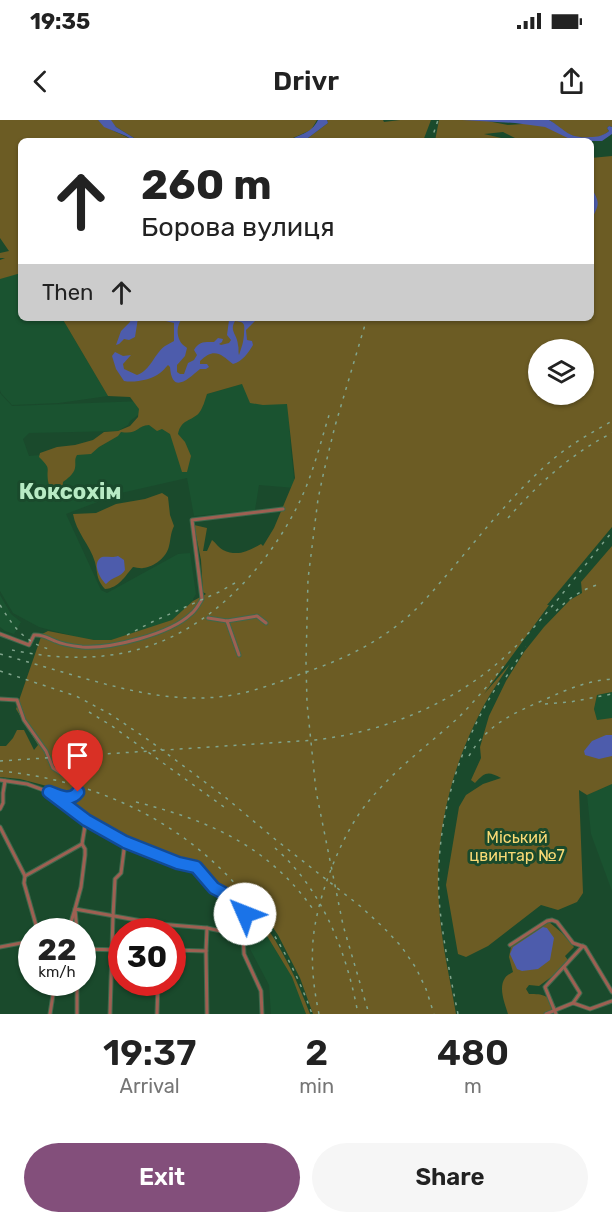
<!DOCTYPE html>
<meta charset="utf-8">
<style>
body{margin:0;font-family:Rubik,sans-serif;background:#f6f6f6;color:#222;height:100vh;display:flex;flex-direction:column;font-size:22px;white-space:nowrap}
*{box-sizing:border-box;margin:0}
p{font-size:20px;color:#767676}
.icon{flex:none;width:33px;height:33px;fill:none;stroke:currentColor;stroke-width:2;stroke-linecap:round;stroke-linejoin:round}
.map{position:relative;height:894px;overflow:hidden}
.drawer{display:flex;flex-direction:column;background:#fff;flex:1}
.drawer>*{flex:none}
.banner{position:absolute;left:18px;top:18px;width:576px;height:183px;border-radius:9px;box-shadow:0 2px 4px #0004;background:#fff;color:#222;overflow:hidden}
.buttons{position:absolute;left:528px;top:219px;display:grid;gap:12px}
.buttons a{display:grid;place-items:center;width:66px;height:66px;border-radius:50%;background:#fff;box-shadow:0 2px 4px #0004;font-size:30px}
.speed{position:absolute;left:18px;top:798px;display:flex;gap:12px;font-size:30px;font-weight:700;text-align:center}
.speed>*{display:grid;place-content:center;width:78px;height:78px;border-radius:50%;background:#fff;box-shadow:0 2px 4px #0004;line-height:1}
.speed small{font-size:15px;font-weight:400}
.speed .limit{border:9px solid #d22;background:#fff;color:#111}
.pin{position:absolute;display:grid;place-items:center;width:51px;height:51px;color:#fff;margin:-62px -26px;border-radius:50% 50% 50% 0;rotate:-45deg;box-shadow:0 0 6px #0007}
.pin .icon{rotate:45deg}
.me{position:absolute;width:66px;margin:-33px;rotate:314deg;stroke-linejoin:round;filter:drop-shadow(0 0 4px #0008)}
.turn{display:flex;align-items:center;gap:21px;height:126px;padding:0 24px;font-size:27px}
.turn .icon{width:78px;height:78px;stroke-width:2.5}
.turn b{display:block;font-size:42px;line-height:51px}
.then{display:flex;align-items:center;height:57px;padding:0 24px;background:#0003;gap:12px;font-size:22px}
.eta{display:flex;justify-content:space-evenly;align-items:center;height:102px;text-align:center}
.eta b{font-size:36px;font-weight:600;line-height:42px}
.button{display:flex;gap:12px;margin-top:auto;padding:12px 24px}
.button a{flex:1;height:69px;border-radius:36px;background:#834f7b;color:#fff;font-size:24px;font-weight:600;line-height:69px;text-align:center}
.button a+a{background:#f6f6f6;color:#222}
.status{display:flex;justify-content:space-between;align-items:center;height:42px;padding:0 30px;background:#fff;direction:ltr}
.status svg{height:16px;fill:currentColor}
header{display:flex;justify-content:space-between;align-items:center;height:78px;padding:0 24px;background:#fff;font-size:27px;font-weight:600}
.map>svg:first-child{display:block}
.built{fill:#1a5330}
.green{fill:#6c5c24;fill-rule:evenodd}
.water{fill:#4d5cac;fill-rule:evenodd}
.lines{fill:none;stroke-linecap:round;stroke-linejoin:round}
.minor-casing{stroke:#3d694d;stroke-width:5}
.minor{stroke:#9e6052;stroke-width:3}
.rail{stroke:#81a58d;stroke-width:1.5;stroke-dasharray:3 6;stroke-linecap:butt}
.route-casing{stroke:#114b97;stroke-width:15}
.route{stroke:#1a73e8;stroke-width:10}
.labels{text-anchor:middle;dominant-baseline:central;stroke-width:6;stroke-linejoin:round;paint-order:stroke}
.park-label{font-size:16px;fill:#f9da75;stroke:#1a4a2c}
.district-label{font-size:22px;font-weight:bold;fill:#b7eac4;stroke:#1a4a2c}
</style>
<div class="status"><b>19:35</b><svg viewBox="0 0 49 12"><path d="M0 12V9h3v3zM5 12V6h3v6zM10 12V3h3v9zM15 12V0h3v12zM26 1h20v11H26zM47 4h2v5h-2z"/></svg></div>
<header><svg class="icon" aria-label="back" viewBox="0 0 24 24"><path d="M15 5l-7 7 7 7"/></svg>Drivr<svg class="icon" aria-label="share" viewBox="0 0 24 24"><path d="M12 15V3M7 8l5-5 5 5M5 13v7h14v-7"/></svg></header>
<div class="map">
<svg width="612" height="894" viewBox="0 0 612 894">
<rect width="100%" height="100%" fill="#1a4a2c"/>
<g class="built">
<path d="M21 153V198H62L108 276 59 283 12 285 1 273 0 270V157Z"/>
<path d="M242 264 288 284 291 331 295 368 259 365 255 390 194 396 187 358 121 373 66 394 101 470 107 473 178 434 190 433 196 474 193 479V484L172 500 143 512 111 520H94L77 517 39 507 13 493 0 471V273L12 286 143 281 142 292 130 301 128 305 118 311 29 313 23 319 29 336 95 330 121 312 161 301 197 277Z"/>
<path d="M0 475 11 494 21 502 14 514 5 511 0 507Z"/>
<path d="M612 572V598L597 601 594 589 597 575Z"/>
<path d="M612 664V771L591 714 587 675Z"/>
<path d="M258 801 296 863 306 894H271L269 865 250 829 249 808Z"/>
</g>
<g class="green">
<path d="M0 0H98C108 11 122 13 134 21H21V153L0 159V140L5 138H0V133L9 131 0 118Z"/>
<path d="M110 0H317L311 10 293 18 290 21H139L116 7Z"/>
<path d="M327 0H383L384 2 400 0H431L423 21H304L328 3Z"/>
<path d="M439 0H482L508 5 537 3 578 21H589H521L503 12 484 14 514 21H435Z"/>
<path d="M549 0H612V7L609 6 607 8 609 11C598 21 578 20 565 12 559 9 555 3 549 0Z"/>
<path d="M612 36V407L547 485H549L484 574 510 544C500 560 489 575 481 591 450 650 434 718 439 785 441 822 450 858 456 894H313L300 858 278 815 252 777 233 766C241 777 252 787 260 798 282 827 297 860 310 894H306L292 857 258 801 249 808 247 793 242 783 219 768 197 747 182 744 122 717 78 691 75 685 78 676 43 665 20 659 0 657V626H6L13 618 17 610H24L34 630 38 625 16 589 42 514 48 511 94 520H111L172 500 193 481 206 474 203 472 201 440 194 405 207 408 203 431H207L212 420C216 423 219 428 223 430 238 437 248 431 261 424L263 426 274 408 295 358 287 284 263 285 250 283 242 264 207 274C205 280 203 288 199 293 192 301 181 299 178 314L185 322 191 336 187 352H182L170 314 162 309 157 311 149 305C136 306 138 315 121 312L118 316 99 327 91 334 77 335C74 340 76 342 75 348 74 354 67 359 63 362L62 374 53 376C51 371 49 366 48 361 46 346 52 350 39 337L40 333 57 327 75 325 93 320 104 312 118 311 130 306 138 297 139 289 130 277 108 276 62 198H591V38ZM538 230H584V274H538Z"/>
<path d="M162 373 168 377 170 395 174 406C170 415 171 418 169 426 167 437 154 447 143 448 141 449 135 447 133 447 125 456 119 468 105 469 96 459 98 454 95 442 90 425 76 412 73 394L96 393 116 384 145 379Z"/>
<path d="M612 426V572L597 575 594 589 597 600 612 598V664L587 675 579 670 583 773 577 782 558 790 541 785 488 826 466 837 458 834 446 765 459 687 466 675 483 664 501 658C488 651 485 652 475 663L471 660 481 638 480 627 489 596 506 561 524 532 544 507 570 480 582 473 581 462Z"/>
<path d="M549 802 562 813 574 827 565 836 570 843 539 866 529 865 526 869 529 874C544 874 547 875 556 887L544 894H508C505 884 498 868 505 858 507 855 510 854 513 852L509 837 511 827Z"/>
</g>
<g class="water">
<path d="M98 0H111L116 7 139 21H134L126 16 104 7Z"/>
<path d="M318 0H327L328 3 304 21H289C301 13 311 14 318 0Z"/>
<path d="M462 0H549C565 9 568 19 590 17 597 17 603 16 609 11L607 8 609 6 612 7V14L602 21H574L545 7 515 3Z"/>
<path d="M591 66C600 85 600 82 591 101Z"/>
<path d="M131 198H138L135 217 129 220 124 219 119 224 116 225 121 211 130 202Z"/>
<path d="M165 198H183C177 203 176 214 180 221 181 224 185 226 187 228L185 236 177 245V252L180 254H184L188 243 194 240 197 235 194 230C199 221 205 222 214 222L218 218 223 219 222 222 219 224 221 225 229 223 231 220 227 215 229 200 233 198H258L246 210 247 220 252 221 253 225C248 233 243 241 233 244 221 234 214 227 200 241V244H207L209 247 206 249H200C188 259 172 275 170 247L168 245C165 248 163 251 160 253 151 260 134 263 124 261L116 249 112 236 115 232 123 236 131 235 123 244 124 249 137 255C151 250 154 234 165 226 168 224 171 223 174 221V203L166 201ZM235 201C247 202 244 206 244 215 243 224 242 226 239 235 238 231 239 228 238 225 237 214 229 211 235 201Z"/>
<path d="M118 436 124 440 125 450C121 457 112 457 106 464 100 459 91 442 102 437 107 436 112 438 118 436Z"/>
<path d="M606 615H612V636L599 639 585 635 584 631 592 621Z"/>
<path d="M543 807 547 808 554 818 550 840 538 849 522 851 517 849 510 834 513 827Z"/>
</g>
<g class="lines">
<defs>
<g id="minor">
<path d="M208 498 227 501 257 496 266 503"/>
<path d="M227 501 239 535"/>
<path d="M0 514 29 525 34 515C43 514 47 518 55 521 64 525 73 526 82 527 111 529 170 514 191 494 196 490 199 484 202 479L192 400 283 389"/>
<path d="M0 579 17 580 24 600 46 631 53 648 79 665 78 673C70 681 61 677 52 673"/>
<path d="M0 660 27 664 49 672 86 700 82 724 85 729V735L81 767 75 789 68 812"/>
<path d="M0 689 3 683V673L5 661"/>
<path d="M86 700 125 722 121 753 115 759 113 796 110 894"/>
<path d="M0 707 25 756 24 763 38 812"/>
<path d="M125 722 158 734 178 743 196 747 214 768 238 781 243 787 245 794 246 810 243 814 244 834 261 871 262 894"/>
<path d="M25 756 82 724"/>
<path d="M207 808 206 831 207 894"/>
<path d="M77 812 75 789 159 804 207 808 235 814H243"/>
<path d="M510 825 547 801 552 800 557 802 573 823 585 827 612 872"/>
<path d="M0 827 32 821"/>
<path d="M82 829 122 830"/>
<path d="M172 830 206 831"/>
<path d="M564 847 580 873 573 883"/>
<path d="M50 894 55 862"/>
<path d="M77 894V862"/>
<path d="M157 894 158 862"/>
<path d="M546 894 573 883 590 889 612 881"/>
<path d="M556 894 545 867 583 826"/>
</g>
</defs>
<use href="#minor" class="minor-casing"/>
<use href="#minor" class="minor"/>
<g class="rail">
<path d="M431 21 438 0"/>
<path d="M367 198 335 306 324 351 318 379 308 459 306 542 307 583 316 671 343 805 369 894"/>
<path d="M508 398C538 364 572 333 612 313"/>
<path d="M0 485C14 508 26 524 53 530"/>
<path d="M556 491C568 479 581 470 597 465"/>
<path d="M127 515 152 502 219 472 235 463"/>
<path d="M12 530C54 539 101 541 143 528 211 508 266 448 297 387 312 358 320 324 330 292"/>
<path d="M0 534C28 542 55 550 83 558 130 571 177 583 226 576 256 572 284 560 312 550 354 535 392 515 423 482 466 435 503 382 551 341 569 325 591 313 612 301"/>
<path d="M0 551 76 576 110 594 150 621 225 677 276 720 360 786 383 807 401 826 416 848 426 869 434 894"/>
<path d="M506 557 526 527"/>
<path d="M545 584 570 582 612 574"/>
<path d="M89 592 112 606 228 690"/>
<path d="M469 636C487 604 514 593 546 579 568 569 587 561 612 559"/>
<path d="M0 641 315 620C392 611 467 578 521 521 554 487 582 448 612 412"/>
<path d="M0 651C150 666 261 752 312 894"/>
<path d="M136 682C211 701 270 727 315 792"/>
<path d="M275 728C323 770 347 833 358 894"/>
<path d="M319 894C314 870 311 846 313 821 316 780 341 714 368 682 394 650 427 626 458 598 475 581 491 562 506 543"/>
<path d="M458 894C451 860 444 825 440 790 432 710 457 626 501 560"/>
</g>
</g>
<g class="lines">
<defs>
<path id="route" d="M78 672C71 682 59 676 49 672L86 700 125 722 178 743 196 747 214 768 238 781 243 787 245 794"/>
</defs>
<use href="#route" class="route-casing"/>
<use href="#route" class="route"/>
</g>
<g class="labels">
<g class="park-label">
<text x="517" y="717">Міський<tspan x="517" dy="18">цвинтар №7</tspan></text>
</g>
<g class="district-label">
<text x="70" y="371">Коксохім</text>
</g>
</g>
</svg>
<div class="buttons">
<a><svg class="icon" aria-label="layers" viewBox="0 0 24 24"><path d="M12 4l9 5-9 5-9-5zM3 14l9 5 9-5"/></svg></a>
</div>
<div class="speed"><div>22<small>km/h</small></div><div class="limit">30</div></div>
<div class="pin" style="left:78px;top:672px;background:#d93025"><svg class="icon" aria-label="arrive" viewBox="0 0 24 24"><path d="M6 21V4h12l-3 4 3 4H6"/></svg></div>
<svg class="me" style="left:245px;top:794px" viewBox="-20 -20 40 40"><circle r="19" fill="#fff"/><path d="M0-13L10 11 0 6-10 11z" fill="#1a73e8"/></svg>
<div class="banner">
<div class="turn"><svg class="icon" aria-label="ahead" viewBox="0 0 24 24"><path d="M12 20V5M6 11l6-6 6 6"/></svg><div><b>260 m</b>Борова вулиця</div></div>
<div class="then">Then<svg class="icon" aria-label="ahead" viewBox="0 0 24 24"><path d="M12 20V5M6 11l6-6 6 6"/></svg></div>
</div>
</div>
<section class="drawer">
<div class="eta">
<div><b>19:37</b><p>Arrival</p></div>
<div><b>2</b><p>min</p></div>
<div><b>480</b><p>m</p></div>
</div>
<div class="button"><a>Exit</a><a>Share</a></div>
</section>
